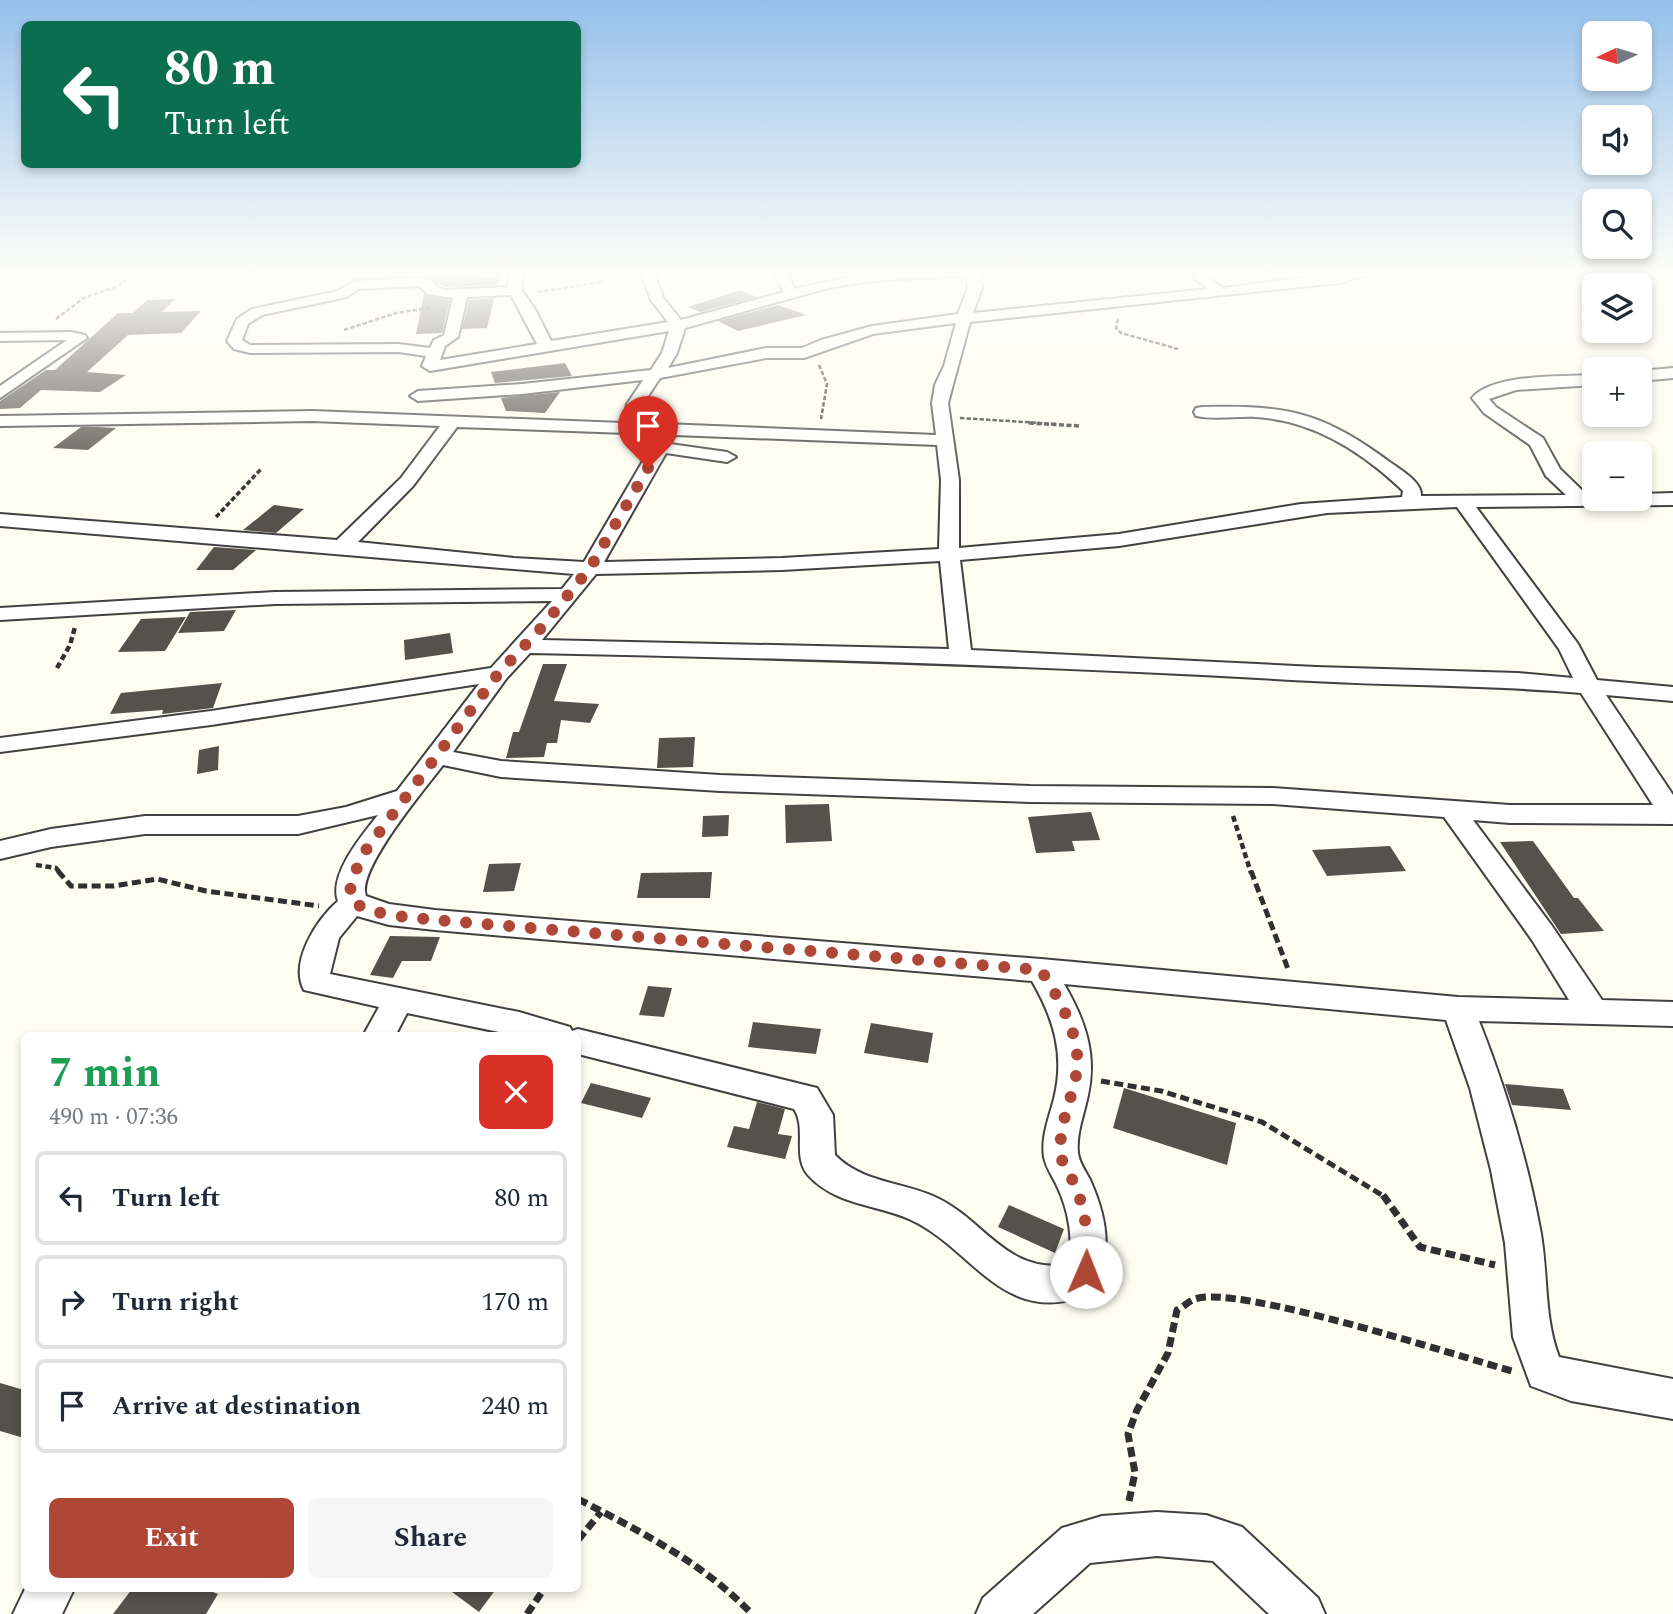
<!DOCTYPE html>
<meta charset="utf-8">
<style>
body{margin:0;font-family:Spectral,serif;background:#f6f6f7;color:#1f2937;height:100vh;display:flex;flex-direction:column;font-size:26px;white-space:nowrap}
*{box-sizing:border-box;margin:0}
p{font-size:23px;color:#747a83}
.icon{flex:none;width:38px;height:38px;fill:none;stroke:currentColor;stroke-width:2;stroke-linecap:round;stroke-linejoin:round}
.map{position:relative;flex:1;overflow:hidden}
.drawer{position:absolute;left:21px;top:1032px;width:560px;height:560px;display:flex;flex-direction:column;background:#fff;border-radius:10px;box-shadow:0 4px 10px #0003}
.drawer>*{flex:none}
.banner{position:absolute;left:21px;top:21px;width:560px;height:147px;border-radius:10px;box-shadow:0 4px 10px #0003;background:#0b6e4f;color:#fff;overflow:hidden}
.needle{width:46px;rotate:266deg}
.buttons{position:absolute;left:1582px;top:21px;display:grid;gap:14px}
.buttons a{display:grid;place-items:center;width:70px;height:70px;border-radius:10px;background:#fff;box-shadow:0 4px 10px #0003;font-size:35px}
.pin{position:absolute;display:grid;place-items:center;width:60px;height:60px;color:#fff;margin:-72px -30px;border-radius:50% 50% 50% 0;rotate:-45deg;box-shadow:0 0 7px #0007}
.pin .icon{rotate:45deg}
.me{position:absolute;width:77px;margin:-38px;rotate:1deg;stroke-linejoin:round;filter:drop-shadow(0 0 5px #0008)}
.turn{display:flex;align-items:center;gap:24px;height:147px;padding:0 28px;font-size:32px}
.turn .icon{width:91px;height:91px;stroke-width:2.5}
.turn b{display:block;font-size:49px;line-height:60px}
.round{display:grid;place-items:center;flex:none;width:74px;height:74px;border-radius:10px;background:#f6f6f7}
.headline{display:flex;align-items:center;justify-content:space-between;height:119px;padding:0 28px}
h1{font-size:42px;font-weight:700;line-height:52px;color:#1e9e55}
.action{display:flex;gap:14px;margin-top:auto;padding:14px 28px}
.action a{flex:1;height:80px;border-radius:10px;background:#ae4735;color:#fff;font-size:28px;font-weight:700;line-height:80px;text-align:center}
.action a+a{background:#f6f6f7;color:#1f2937}
ul{padding:0;list-style:none}
li{display:flex;align-items:center;gap:21px;height:94px;margin:0 14px 10px;padding:0 14px;border:4px solid #e0e1e3;border-radius:10px}
li div{flex:1}
li b{display:block;font-size:26px}
li em{font-style:normal}
.map>svg:first-child{display:block}
.building{fill:#55514b}
.lines{fill:none;stroke-linecap:round;stroke-linejoin:round}
.minor-casing{stroke:#414141;stroke-width:4}
.path-far4{stroke:#303030;stroke-width:2.5;stroke-dasharray:4.5 2;stroke-linecap:butt}
.path-far3{stroke:#303030;stroke-width:3.5;stroke-dasharray:5 2.5;stroke-linecap:butt}
.path-far2{stroke:#303030;stroke-width:4.5;stroke-dasharray:6 3.5;stroke-linecap:butt}
.path-far1{stroke:#303030;stroke-width:5;stroke-dasharray:9 4.5;stroke-linecap:butt}
.path{stroke:#303030;stroke-width:7;stroke-dasharray:10 5;stroke-linecap:butt}
.minor{fill:#fff;fill-rule:evenodd}
.route{stroke:#ae4735;stroke-width:12;stroke-dasharray:0 21.6}
</style>
<div class="map">
<svg width="1673" height="1614" viewBox="0 0 1673 1614">
<rect width="100%" height="100%" fill="#fdfdf0"/>
<g class="building">
<path d="M427 271H479L478 279 499 276 497 285 444 287 426 277Z"/>
<path d="M740 290 757 297 700 312 688 307Z"/>
<path d="M424 294 450 300 442 333 416 334Z"/>
<path d="M494 298 487 328 462 329 469 300Z"/>
<path d="M175 299 162 312 201 311 181 333 128 335 87 372 126 375 100 392 41 390 20 408 0 409V401L46 370H55L118 313H133L147 300Z"/>
<path d="M778 305 806 315 738 331 718 321Z"/>
<path d="M565 363 572 376 495 383 491 372Z"/>
<path d="M560 392 545 413 506 411 501 398Z"/>
<path d="M81 427H98L116 428 88 450 53 448Z"/>
<path d="M274 505 304 509 276 533 243 530Z"/>
<path d="M214 547 256 550 233 570H196Z"/>
<path d="M236 610 224 631 178 633 190 612Z"/>
<path d="M186 617 165 651 118 652 141 619Z"/>
<path d="M450 633 453 653 405 660 404 640Z"/>
<path d="M543 664H567L554 701 599 704 590 723 561 720 557 743H547L544 757 506 758 513 732H519Z"/>
<path d="M222 683 213 708 162 714 163 710 110 714 121 693Z"/>
<path d="M695 737 693 767 657 768 659 738Z"/>
<path d="M219 746 218 770 197 774 199 750Z"/>
<path d="M829 804 832 841 786 843 785 805Z"/>
<path d="M1091 812 1100 840 1072 841 1075 851 1036 853 1028 817Z"/>
<path d="M729 815 728 836 702 837 703 816Z"/>
<path d="M1533 841 1574 898H1578L1604 931 1561 934 1500 842Z"/>
<path d="M1390 846 1406 871 1327 876 1312 850Z"/>
<path d="M521 863 514 891 483 892 489 864Z"/>
<path d="M712 872 710 898H637L641 873Z"/>
<path d="M390 936 440 937 431 961H402L393 978 370 975Z"/>
<path d="M648 986 672 988 664 1017 639 1015Z"/>
<path d="M753 1022 821 1029 816 1054 748 1047Z"/>
<path d="M871 1023 933 1033 928 1063 864 1053Z"/>
<path d="M591 1083 651 1098 642 1118 581 1103Z"/>
<path d="M1505 1084 1563 1089 1571 1110 1512 1105Z"/>
<path d="M1124 1088 1236 1123 1227 1165 1113 1128Z"/>
<path d="M757 1102 785 1109 778 1134 792 1136 785 1159 727 1147 734 1126 749 1129Z"/>
<path d="M1009 1205 1064 1229 1055 1253 998 1227Z"/>
<path d="M0 1383 24 1390V1438L0 1431Z"/>
<path d="M132 1589H205L218 1594 206 1614H113Z"/>
<path d="M448 1589H496L479 1612Z"/>
</g>
<g class="lines">
<defs>
<g id="minor">
<path d="M509 271H523L522 291 535 309 551 341 668 322 651 300 640 271H653L664 299 681 320 784 292 772 271H785L795 289C865 270 934 271 1005 271L999 275 980 276 982 288 973 313 1208 289 1185 271H1200L1223 288 1357 271H1381L1339 283 970 322 948 403 959 480V548L1119 534 1301 504 1402 497 1403 491 1399 487C1358 449 1312 421 1256 417 1236 416 1215 420 1196 416L1194 412 1196 408 1202 407C1291 405 1322 412 1394 465 1404 472 1422 483 1421 496L1566 495 1546 476 1530 445 1484 413 1472 398C1493 373 1563 377 1594 375V385L1516 390 1489 399 1496 407 1543 438 1560 469 1587 495H1594V499H1640V494L1673 493V505L1476 507 1578 644 1597 680 1673 687V701L1606 695 1673 795V824L1510 823 1473 820 1552 926 1602 1000 1673 1002V1026L1479 1021C1506 1089 1528 1162 1541 1234 1548 1275 1544 1318 1559 1357L1673 1379V1419L1571 1401 1531 1386 1513 1337 1505 1243 1491 1170 1470 1088 1446 1020 1064 984C1085 1020 1097 1054 1088 1095 1084 1115 1076 1133 1078 1153 1079 1163 1087 1173 1091 1182 1108 1221 1113 1257 1091 1294 1002 1329 974 1248 909 1219 875 1204 835 1205 808 1175 792 1156 807 1129 794 1109L578 1054V1036H518L407 1013 395 1036H363L379 1007 304 990C289 962 317 919 338 901 328 875 363 834 378 815L298 834H145L51 847 0 859V841L51 829 145 816H298L346 807 397 791 479 684 211 725 0 752V738L211 711 491 668 552 601 275 604 0 620V608L275 592 562 589 574 574 0 526V514L337 540 401 478 440 426 312 421 0 426V416L312 411 623 423 627 404 643 380 522 394 418 401 410 396 418 391 522 384 651 370 662 353 669 331 430 371 422 366 426 356 399 352 250 353 234 349 227 341 237 319 252 309 338 291 355 281 419 278 431 280 438 288 444 290 508 287ZM966 276 968 288 958 314 872 326 821 340 802 348H766L668 368 677 353 685 328 832 287 882 280ZM419 286 428 294 453 298 444 335 434 340 430 348 399 344 250 345 242 340 248 324 262 315 347 297 358 289ZM511 295 537 344 440 360 445 346 458 337 467 297ZM956 323 944 366 935 385 932 403 936 435 639 423 643 404 660 378 766 358H804L873 334ZM457 427 627 433 632 440 650 449 584 562 514 558 358 542 413 486ZM645 434H658L656 439ZM675 435 937 445 941 480 939 549 782 558 604 562 666 453 727 462 736 457 727 452 670 444ZM1457 507 1559 649 1573 678 1518 673 1316 667 971 650 960 560 1119 546 1327 513ZM940 561 949 649 542 640 596 574 782 570ZM530 653C791 658 1051 666 1312 681 1402 686 1492 685 1581 693L1653 805H1510L1273 788 1030 786 720 775 501 761 453 752 506 679ZM443 765 501 777 720 791 1030 802 1273 804 1444 817 1532 940 1569 1000 1458 997 1041 959 435 910 389 904 366 896C356 870 425 789 443 765ZM357 916 389 925 435 930 1032 981C1054 1019 1065 1055 1054 1099 1049 1118 1041 1137 1044 1157 1046 1168 1053 1177 1057 1186 1068 1209 1075 1241 1067 1265 1004 1273 984 1218 933 1196 901 1182 861 1182 835 1155L833 1115 817 1088 578 1029 572 1031 570 1027 519 1012 330 974 339 938Z"/>
<path d="M71 332 85 335 87 338 0 398V386L67 340 0 341V333Z"/>
<path d="M1673 368V378L1640 381V371Z"/>
<path d="M1157 1512 1206 1515 1242 1527 1318 1598 1325 1614H1269L1213 1561 1157 1556 1090 1563 1033 1614H976L983 1598 1062 1528 1102 1516Z"/>
<path d="M25 1589H74L62 1614H13Z"/>
</g>
</defs>
<use href="#minor" class="minor-casing"/>
<g class="path-far4">
<path d="M53 271H95"/>
<path d="M538 292 602 282 593 271"/>
<path d="M56 319 85 297 116 287 139 271"/>
<path d="M1118 319 1116 328 1121 333 1178 349"/>
<path d="M344 330 396 313 430 308"/>
<path d="M819 365 827 384 821 419"/>
<path d="M960 418 1056 424"/>
</g>
<g class="path-far3">
<path d="M1029 423 1081 426"/>
<path d="M216 517 262 468"/>
</g>
<g class="path-far2">
<path d="M57 668 70 645 75 627"/>
<path d="M1233 816 1251 873"/>
<path d="M36 865 56 868 60 873"/>
</g>
<g class="path-far1">
<path d="M58 871 71 886H114L157 879 206 891 319 906"/>
<path d="M1251 871 1288 969"/>
<path d="M1101 1081 1161 1091 1262 1122 1385 1197"/>
</g>
<g class="path">
<path d="M1383 1195 1420 1247 1495 1265"/>
<path d="M578 1499C641 1532 702 1562 752 1614"/>
<path d="M1129 1501 1135 1473 1128 1434 1137 1410 1168 1353 1177 1310C1183 1307 1189 1301 1195 1299 1237 1284 1457 1356 1512 1371"/>
<path d="M578 1540 601 1512"/>
<path d="M527 1614 544 1589"/>
</g>
<use href="#minor" class="minor"/>
</g>
<linearGradient id="sky" x2="0" y2="1"><stop stop-color="#95c0eb"/><stop offset="0.55" stop-color="#fefef8"/><stop offset="1" stop-color="#fefef8" stop-opacity="0"/></linearGradient>
<rect width="1673" height="497" fill="url(#sky)"/>
<g class="lines">
<path class="route" d="M648 468 590 568 542 627 498 674 366 850 351 880 350 897C361 916 413 917 435 920L1041 970C1061 1002 1085 1042 1075 1080 1070 1104 1058 1128 1061 1154 1062 1167 1071 1175 1076 1187 1086 1214 1090 1244 1086 1272"/>
</g>
</svg>
<div class="buttons">
<a><svg class="needle" viewBox="-14 -14 28 28"><path d="M0-13l5 13h-10z" fill="#e53935"/><path d="M0 13l5-13h-10z" fill="#747a83"/></svg></a>
<a><svg class="icon" aria-label="sound" viewBox="0 0 24 24"><path d="M4 9h4l5-4v14l-5-4H4zM17 9q2 3 0 6"/></svg></a>
<a><svg class="icon" aria-label="search" viewBox="0 0 24 24"><circle cx="10" cy="10" r="6"/><path d="M15 15l6 6"/></svg></a>
<a><svg class="icon" aria-label="layers" viewBox="0 0 24 24"><path d="M12 4l9 5-9 5-9-5zM3 14l9 5 9-5"/></svg></a>
<a>+</a>
<a>−</a>
</div>
<div class="pin" style="left:648px;top:468px;background:#d93025"><svg class="icon" aria-label="arrive" viewBox="0 0 24 24"><path d="M6 21V4h12l-3 4 3 4H6"/></svg></div>
<svg class="me" style="left:1086px;top:1272px" viewBox="-20 -20 40 40"><circle r="19" fill="#fff"/><path d="M0-13L10 11 0 6-10 11z" fill="#ae4735"/></svg>
<div class="banner">
<div class="turn"><svg class="icon" aria-label="left" viewBox="0 0 24 24"><path d="M17 20v-9H6M10 6l-5 5 5 5"/></svg><div><b>80 m</b>Turn left</div></div>
</div>
<section class="drawer">
<div class="headline"><div><h1>7 min</h1><p>490 m · 07:36</p></div><a class="round" style="background:#d93025;color:#fff"><svg class="icon" aria-label="close" viewBox="0 0 24 24"><path d="M6 6l12 12M18 6L6 18"/></svg></a></div>
<ul>
<li><svg class="icon" aria-label="left" viewBox="0 0 24 24"><path d="M17 20v-9H6M10 6l-5 5 5 5"/></svg><div><b>Turn left</b></div><em>80 m</em></li>
<li><svg class="icon" aria-label="right" viewBox="0 0 24 24"><path d="M7 20v-9h11M14 6l5 5-5 5"/></svg><div><b>Turn right</b></div><em>170 m</em></li>
<li><svg class="icon" aria-label="arrive" viewBox="0 0 24 24"><path d="M6 21V4h12l-3 4 3 4H6"/></svg><div><b>Arrive at destination</b></div><em>240 m</em></li>
</ul>
<div class="action"><a>Exit</a><a>Share</a></div>
</section>
</div>
